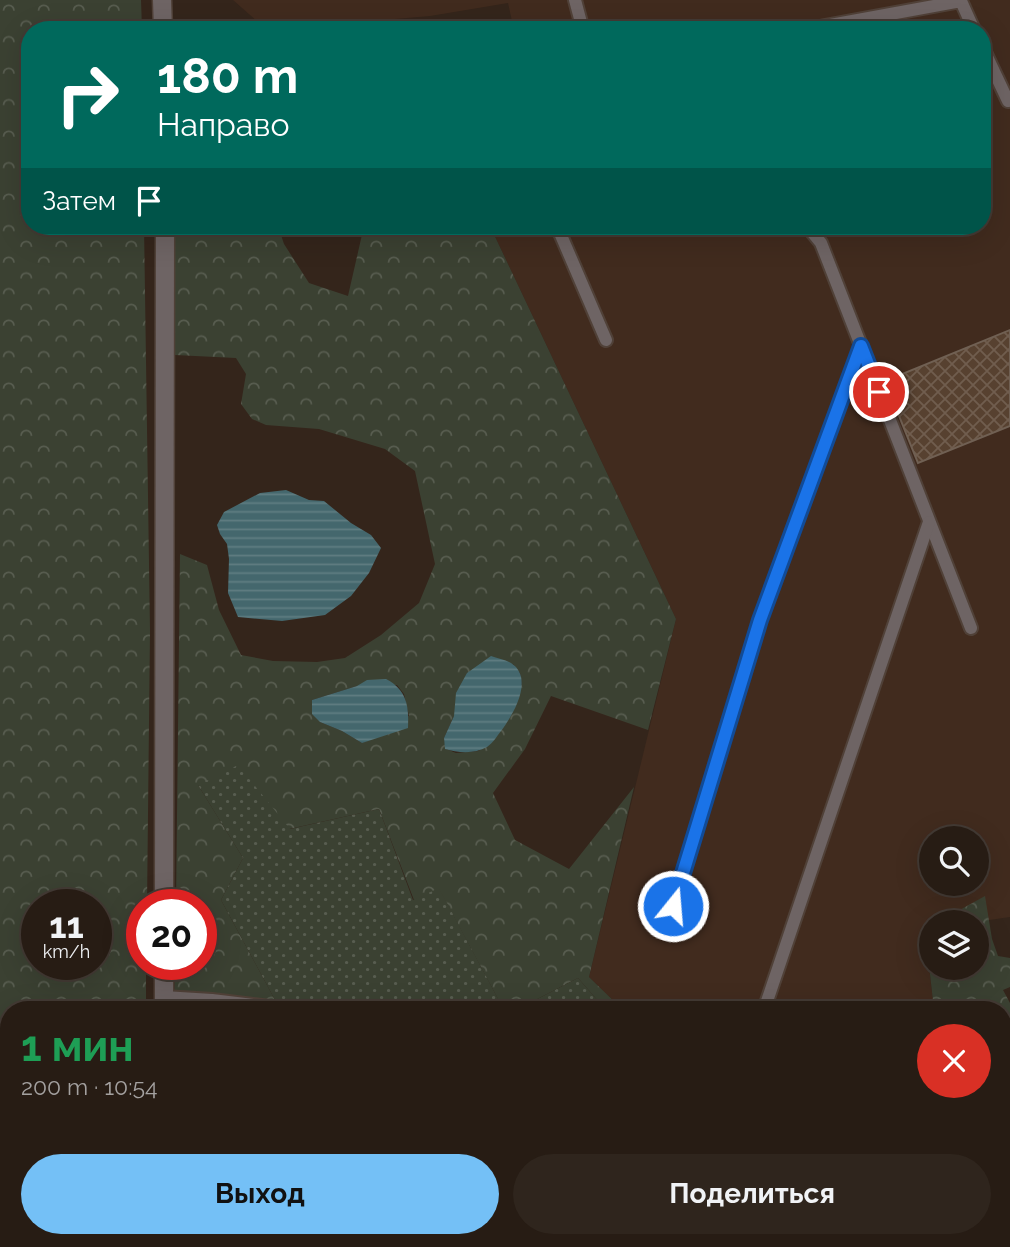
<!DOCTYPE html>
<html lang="ru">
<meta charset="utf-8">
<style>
body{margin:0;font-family:Raleway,sans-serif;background:#2f251d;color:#f1f3f6;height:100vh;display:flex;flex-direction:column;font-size:26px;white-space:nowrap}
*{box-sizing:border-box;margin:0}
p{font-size:23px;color:#a4a1a0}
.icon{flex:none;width:38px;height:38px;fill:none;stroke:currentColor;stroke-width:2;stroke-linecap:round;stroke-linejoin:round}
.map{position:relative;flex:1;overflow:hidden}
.details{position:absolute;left:0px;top:1001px;width:1012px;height:247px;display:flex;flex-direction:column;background:#271c14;border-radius:28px 28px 0 0;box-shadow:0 7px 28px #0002,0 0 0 2px #433a34}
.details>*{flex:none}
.banner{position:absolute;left:21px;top:21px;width:970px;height:214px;border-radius:28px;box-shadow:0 7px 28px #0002,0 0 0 2px #433a34;background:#00695c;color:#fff;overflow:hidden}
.tools{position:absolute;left:919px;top:826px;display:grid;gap:14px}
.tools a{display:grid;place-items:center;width:70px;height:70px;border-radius:50%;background:#271c14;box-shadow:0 7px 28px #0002,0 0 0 2px #433a34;font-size:35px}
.speed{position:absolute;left:21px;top:889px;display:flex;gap:14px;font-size:35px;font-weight:700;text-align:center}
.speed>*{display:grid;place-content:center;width:91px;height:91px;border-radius:50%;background:#271c14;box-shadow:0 7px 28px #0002,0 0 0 2px #433a34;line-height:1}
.speed small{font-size:18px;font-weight:400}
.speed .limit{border:10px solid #d22;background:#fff;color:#111}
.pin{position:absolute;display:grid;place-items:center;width:60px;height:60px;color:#fff;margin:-30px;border:4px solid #fff;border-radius:50%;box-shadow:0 2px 7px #0007}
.me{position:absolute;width:77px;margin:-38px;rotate:17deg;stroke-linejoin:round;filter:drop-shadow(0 0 5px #0008)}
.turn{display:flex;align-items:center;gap:24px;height:147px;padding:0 21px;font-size:32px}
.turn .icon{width:91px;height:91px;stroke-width:2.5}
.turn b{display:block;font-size:49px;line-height:60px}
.then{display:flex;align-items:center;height:66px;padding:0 21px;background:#0003;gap:14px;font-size:26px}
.round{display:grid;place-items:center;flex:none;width:74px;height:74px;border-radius:37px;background:#2f251d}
.head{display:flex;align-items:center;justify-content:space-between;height:119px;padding:0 21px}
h1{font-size:42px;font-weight:700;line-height:52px;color:#1e9e55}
.button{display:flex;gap:14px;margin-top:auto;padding:14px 21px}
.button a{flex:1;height:80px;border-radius:42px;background:#74c0f6;color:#111;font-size:28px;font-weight:700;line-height:80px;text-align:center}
.button a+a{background:#2f251d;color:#f1f3f6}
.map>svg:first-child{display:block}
.built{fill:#412b1e;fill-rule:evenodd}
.forest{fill:url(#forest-crowns);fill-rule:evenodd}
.garden{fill:url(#garden-dots)}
.water{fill:url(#water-rules)}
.building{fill:url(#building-cross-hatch);stroke:#706053;stroke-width:2}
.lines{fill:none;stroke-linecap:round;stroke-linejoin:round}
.service-casing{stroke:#504138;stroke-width:16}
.minor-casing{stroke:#504138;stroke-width:21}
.service{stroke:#6e6464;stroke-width:12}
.minor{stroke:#6e6464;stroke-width:18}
.route-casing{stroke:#114b97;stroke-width:18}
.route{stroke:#1a73e8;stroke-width:12}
</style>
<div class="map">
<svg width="1010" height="1247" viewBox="0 0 1010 1247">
<defs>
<pattern id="forest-crowns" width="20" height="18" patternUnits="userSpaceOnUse" patternTransform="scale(1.75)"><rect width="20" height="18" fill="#3b4132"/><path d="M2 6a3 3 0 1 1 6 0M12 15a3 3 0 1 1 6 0" fill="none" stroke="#585d50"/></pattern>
<pattern id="garden-dots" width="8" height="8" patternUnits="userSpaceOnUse" patternTransform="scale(1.75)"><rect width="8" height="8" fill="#3b4132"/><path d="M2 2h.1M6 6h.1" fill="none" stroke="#585d50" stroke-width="1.8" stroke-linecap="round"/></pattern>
<pattern id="water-rules" width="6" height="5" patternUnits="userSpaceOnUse" patternTransform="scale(1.75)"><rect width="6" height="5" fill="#44676d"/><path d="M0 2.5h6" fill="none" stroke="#607d82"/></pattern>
<pattern id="building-cross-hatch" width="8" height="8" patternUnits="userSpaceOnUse" patternTransform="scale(1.75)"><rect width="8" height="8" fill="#574130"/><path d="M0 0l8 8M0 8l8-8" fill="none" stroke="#705d4e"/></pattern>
</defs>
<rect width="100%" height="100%" fill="#34251b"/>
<path class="built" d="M233 0H1010V917L976 922H931V929L925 930 934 1010H623L589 977 676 619 490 226H982V30H514L508 3 430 16 267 30ZM931 838H976V884H931Z"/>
<g class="forest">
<path d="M0 0H141L142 30H30V226H144L150 631 147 905H142V964H146V1010H9V1213H0ZM37 905H96V964H37Z"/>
<path d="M173 226H278L284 244 309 283 348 296 364 226H490L676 619 648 730 551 696 525 749 493 793 515 840 569 869 634 787 589 977 623 1010H606L578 978 516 1010H504L439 889 414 900 379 809 289 829 198 785 243 858 221 900 275 1000 271 1010H174L175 964H201V905H176L180 554 207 565 219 610 241 655 273 661 317 662 345 658 381 635 419 603 435 564 415 471 385 449 319 429 266 425 252 419 241 404 246 374 236 358 175 355ZM513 664 520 673 522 684 479 751 456 753 446 749 444 738 454 716ZM397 685 404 694 409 716 362 743 342 731 320 722 312 700 357 686Z"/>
<path d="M985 896 992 939 998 956 1010 958V987L1003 990 1010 1003V1097L1004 1098 1003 1107V1010H934L925 929 931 926V968H976V922H938Z"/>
<path d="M1010 1162V1210L1003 1213V1167Z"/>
<rect x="119" y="1239" width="24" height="8"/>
<path d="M171 1239H366L371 1247H171Z"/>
<path d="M619 1239H926L863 1247H624Z"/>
</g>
<g class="garden">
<path d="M238 765 290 829 379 809 413 900 439 888 504 1010H271L275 1000 221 900 243 858 198 785Z"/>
<path d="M578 978 606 1010H516Z"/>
<path d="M1010 1210V1247H863L926 1239H1003V1213Z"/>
<path d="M0 1213H9V1239H119V1247H0Z"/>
<path d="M366 1239H619L624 1247H371Z"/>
</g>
<g class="water">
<path d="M286 490 309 500 324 501 351 523 371 535 381 548 369 573 351 596 325 615 282 621 238 617 228 593 229 559 227 544 220 534 217 525 224 512 260 493Z"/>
<path d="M491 656C497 658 506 660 511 663 535 678 513 715 501 731 497 736 493 743 487 747 475 754 458 753 445 749L444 738 454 716 456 693 467 673Z"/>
<path d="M386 679C407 690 409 706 408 728L362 743 342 731 320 722 312 714V700L357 686 367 680Z"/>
<path d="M1004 1097H1010V1162L1003 1167V1107Z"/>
</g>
<path class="building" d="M1010 330V426L918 463 885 381Z"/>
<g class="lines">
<defs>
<g id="service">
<path d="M575 0 583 30"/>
<path d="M803 30 961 1 974 30"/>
<path d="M982 46 1008 101"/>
<path d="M557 226 606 340"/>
<path d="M807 226 821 243 971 628"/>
<path d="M673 906 760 620 861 346"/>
<path d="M164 997 212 1000 295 1010"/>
<path d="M764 1010 929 522"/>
</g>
<g id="minor">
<path d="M162 0 163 30"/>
<path d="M164 905 165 226"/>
<path d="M164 964V1010"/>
<path d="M165 1247V1239"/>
</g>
</defs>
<use href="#service" class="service-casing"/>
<use href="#minor" class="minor-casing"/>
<use href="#service" class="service"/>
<use href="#minor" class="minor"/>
</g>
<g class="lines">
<defs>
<path id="route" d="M673 906 760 620 861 346 879 392"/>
</defs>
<use href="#route" class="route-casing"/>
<use href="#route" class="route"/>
</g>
</svg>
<div class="tools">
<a><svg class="icon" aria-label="search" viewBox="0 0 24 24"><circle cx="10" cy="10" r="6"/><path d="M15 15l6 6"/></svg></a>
<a><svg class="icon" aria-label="layers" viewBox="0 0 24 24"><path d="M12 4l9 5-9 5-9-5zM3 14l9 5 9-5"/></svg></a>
</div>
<div class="speed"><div>11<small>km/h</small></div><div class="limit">20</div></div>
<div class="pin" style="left:879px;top:392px;background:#d93025"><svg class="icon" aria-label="arrive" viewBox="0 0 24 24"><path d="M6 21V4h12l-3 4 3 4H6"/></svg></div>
<svg class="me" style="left:673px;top:906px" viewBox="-20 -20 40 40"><circle r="17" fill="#1a73e8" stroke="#fff" stroke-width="3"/><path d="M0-11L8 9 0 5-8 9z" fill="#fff"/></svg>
<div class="banner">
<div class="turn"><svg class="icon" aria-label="right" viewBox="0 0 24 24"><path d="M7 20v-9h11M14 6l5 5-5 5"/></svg><div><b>180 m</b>Направо</div></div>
<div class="then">Затем<svg class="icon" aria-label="arrive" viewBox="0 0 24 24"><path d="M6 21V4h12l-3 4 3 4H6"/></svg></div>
</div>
<section class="details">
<div class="head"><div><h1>1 мин</h1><p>200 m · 10:54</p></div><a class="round" style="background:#d93025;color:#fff"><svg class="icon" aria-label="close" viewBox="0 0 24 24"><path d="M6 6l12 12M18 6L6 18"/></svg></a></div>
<div class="button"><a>Выход</a><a>Поделиться</a></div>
</section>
</div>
